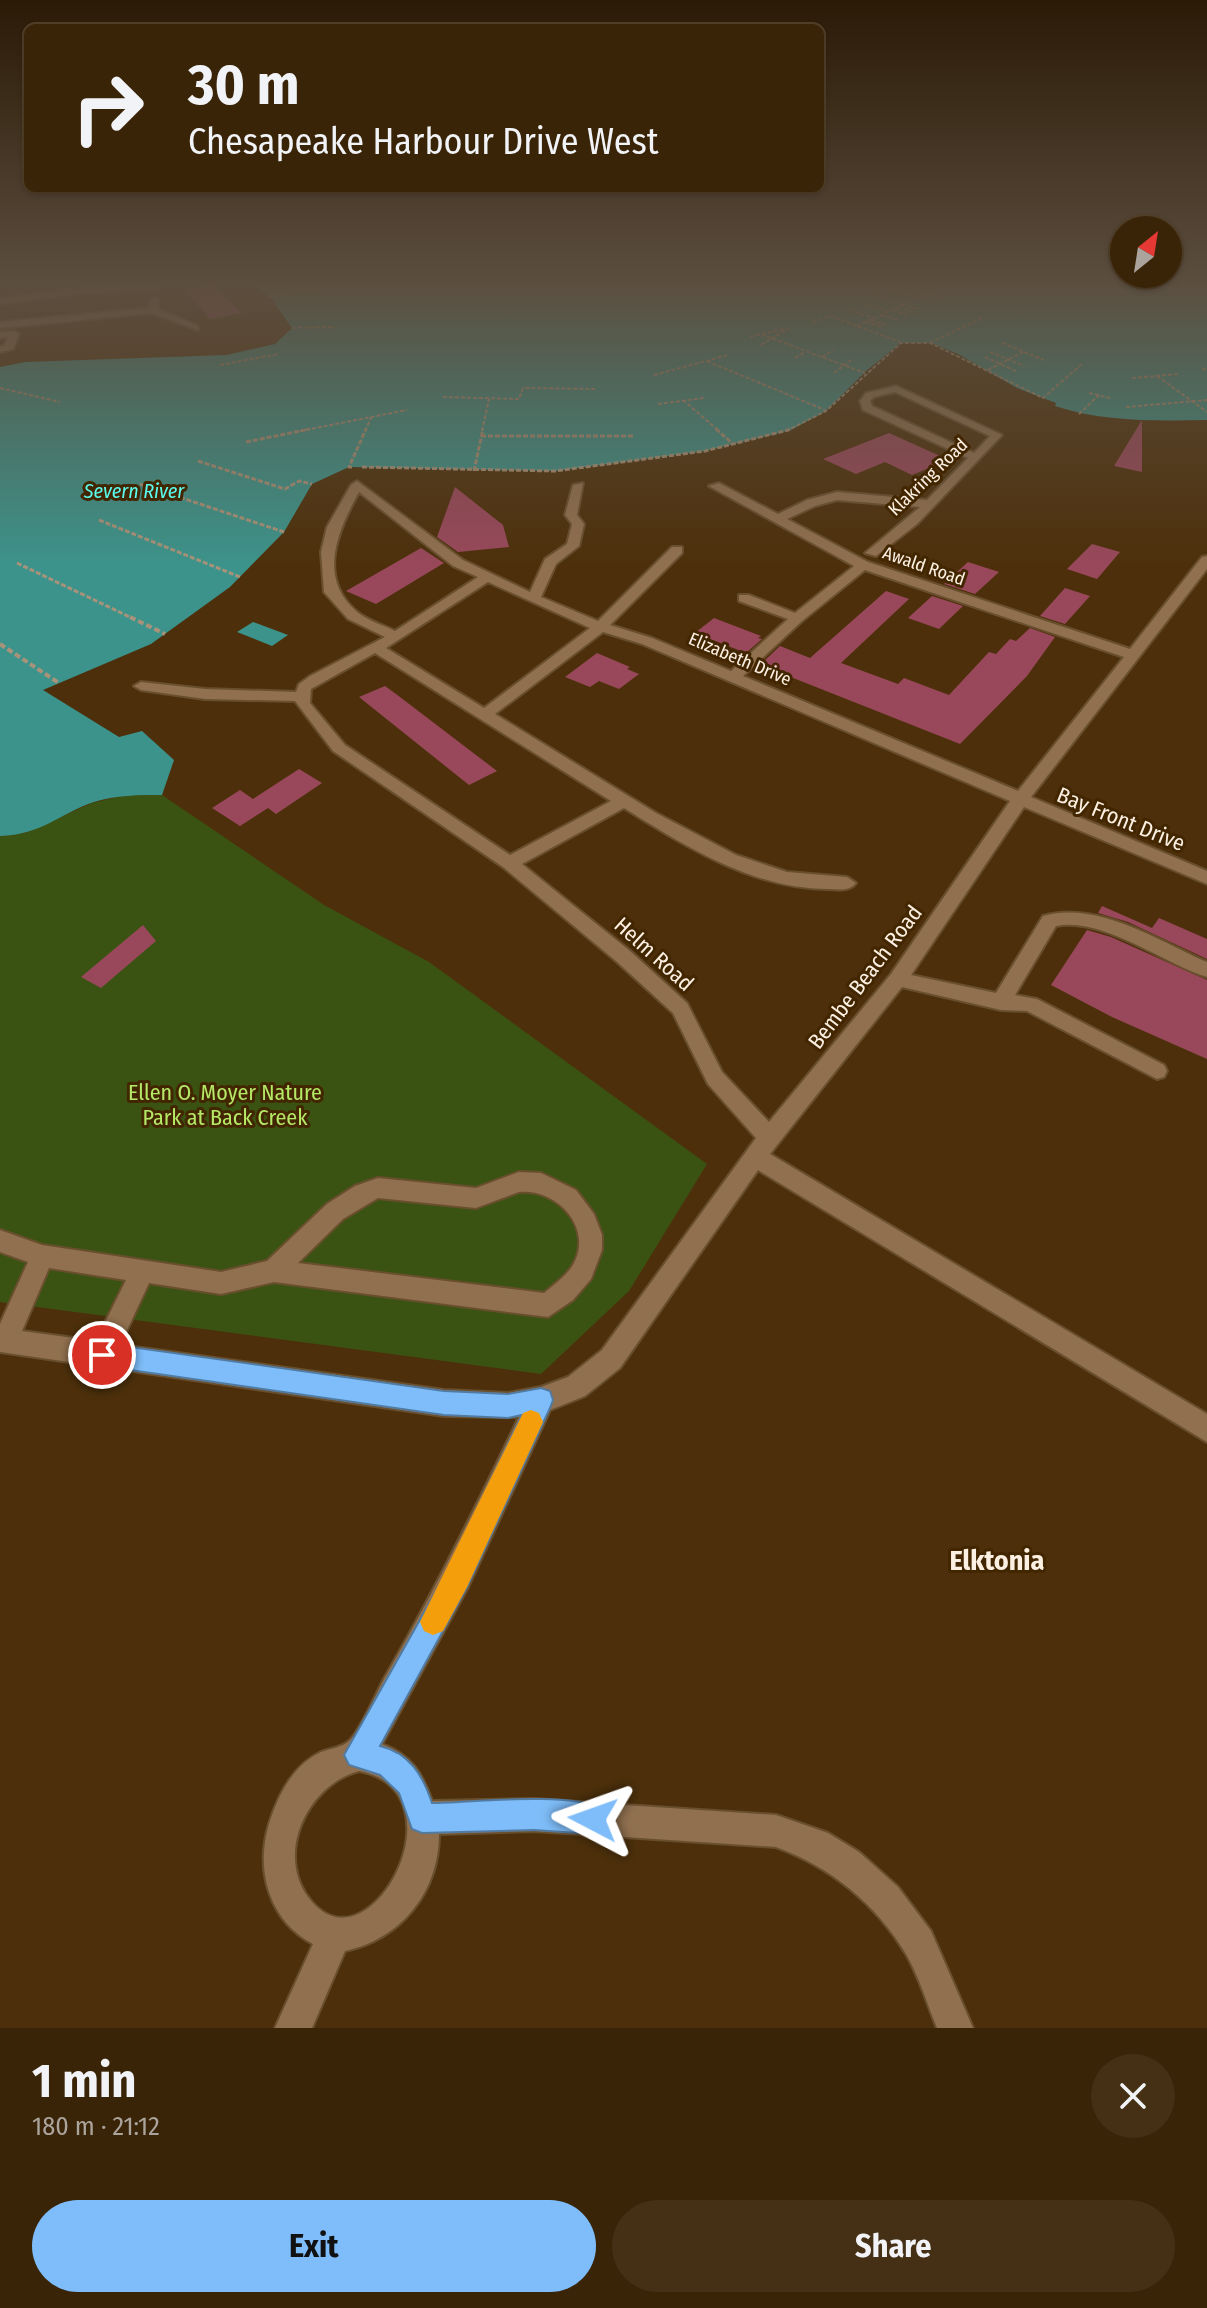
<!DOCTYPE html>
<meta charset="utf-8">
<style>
body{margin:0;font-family:"Fira Sans Condensed",sans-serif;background:#453016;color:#f1f3f6;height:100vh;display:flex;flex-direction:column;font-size:30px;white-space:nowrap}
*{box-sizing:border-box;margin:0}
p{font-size:26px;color:#aba49c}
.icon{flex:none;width:44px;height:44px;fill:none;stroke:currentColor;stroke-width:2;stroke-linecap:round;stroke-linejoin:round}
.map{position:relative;height:2028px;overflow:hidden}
.drawer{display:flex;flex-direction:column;background:#3a2408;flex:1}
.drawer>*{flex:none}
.banner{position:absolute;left:24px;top:24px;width:800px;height:168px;border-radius:12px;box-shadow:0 2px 6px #0004,0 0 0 2px #544129;background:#3a2408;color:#f1f3f6;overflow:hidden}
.needle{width:52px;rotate:30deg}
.buttons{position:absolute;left:1110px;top:216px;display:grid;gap:16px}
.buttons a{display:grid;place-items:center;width:72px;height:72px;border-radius:50%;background:#3a2408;box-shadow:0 2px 6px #0004,0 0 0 2px #544129;font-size:40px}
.pin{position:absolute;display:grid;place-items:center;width:68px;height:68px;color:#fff;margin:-34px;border:4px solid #fff;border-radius:50%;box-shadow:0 2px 8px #0007}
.me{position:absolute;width:88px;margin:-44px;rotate:274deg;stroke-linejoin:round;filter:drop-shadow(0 0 6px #0008)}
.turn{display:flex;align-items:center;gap:28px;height:168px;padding:0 32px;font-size:36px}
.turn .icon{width:104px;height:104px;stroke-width:2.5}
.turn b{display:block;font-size:56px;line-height:68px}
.round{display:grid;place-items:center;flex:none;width:84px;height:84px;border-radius:42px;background:#453016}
.summary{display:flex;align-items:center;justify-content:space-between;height:136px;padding:0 32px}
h1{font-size:48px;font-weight:700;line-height:60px}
.primary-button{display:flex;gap:16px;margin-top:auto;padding:16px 32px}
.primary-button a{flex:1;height:92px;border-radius:48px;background:#7ebdf9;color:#111;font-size:32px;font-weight:700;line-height:92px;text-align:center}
.primary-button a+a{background:#453016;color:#f1f3f6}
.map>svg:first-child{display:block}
.green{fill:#3b5312}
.water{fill:#3c938b}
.building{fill:#98485a}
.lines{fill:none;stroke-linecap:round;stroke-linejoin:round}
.minor-casing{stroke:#694f2e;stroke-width:4}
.path-far2{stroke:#a7937a;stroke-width:2;stroke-dasharray:4 2;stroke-linecap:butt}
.path-far1{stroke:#a7937a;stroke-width:3;stroke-dasharray:5 2;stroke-linecap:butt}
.path{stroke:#a7937a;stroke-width:4;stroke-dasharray:6 3;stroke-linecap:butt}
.minor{fill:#90704f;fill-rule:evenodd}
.route{fill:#7ebdf9;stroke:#527ba2;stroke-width:2}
.slow{fill:#f59e0b}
.labels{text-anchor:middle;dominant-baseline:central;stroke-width:6;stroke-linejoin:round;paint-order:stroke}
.far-street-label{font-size:18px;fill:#fcf0e3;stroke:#422600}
.far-water-label{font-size:20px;font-style:italic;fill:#5afcf0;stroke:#422600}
.street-label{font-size:22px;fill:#fcf0e3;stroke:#422600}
.park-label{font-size:22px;fill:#b4e866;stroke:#422600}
.near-neighbourhood-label{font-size:28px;font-weight:bold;fill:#fcf0e3;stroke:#422600}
</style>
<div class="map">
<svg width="1207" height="2028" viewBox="0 0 1207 2028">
<rect width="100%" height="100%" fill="#4d300b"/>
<path class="green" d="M126 795H162L324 905 429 962 707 1164 629 1291 541 1374 0 1302V836L25 833 92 803Z"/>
<g class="water">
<path d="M251 282H1207V420C1156 421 1103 422 1055 406L1056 403 1017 388 958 354 931 343H901L866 371 826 411 791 430 705 451 555 471 349 467 312 484 284 532 230 587 151 644 43 690 119 737 142 731 174 760 162 795C139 795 116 795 94 802 59 814 41 835 0 836V367L25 362 226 355 275 344 292 328 272 300Z"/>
<path d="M253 622 288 635 272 646 237 632Z"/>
</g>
<g class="building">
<path d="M214 284 223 294 242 313 210 319 184 289Z"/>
<path d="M1142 420V472L1114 466Z"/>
<path d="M889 433 949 460 912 475 885 462 856 474 823 459Z"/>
<path d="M455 487 503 525 509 547 458 552 437 537Z"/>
<path d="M1092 544 1120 552 1097 579 1067 569Z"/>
<path d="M421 548 444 563 376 604 346 591Z"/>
<path d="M968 562 999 572 975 594 944 584Z"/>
<path d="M1065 588 1090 596 1065 624 1040 616Z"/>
<path d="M886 591 909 599 841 663 898 684 904 678 949 695 989 652 996 654 1010 639 1016 641 1030 628 1055 637 1027 676 960 744 778 672 780 670 763 662 780 646 810 658Z"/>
<path d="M932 596 963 606 939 629 908 618Z"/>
<path d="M714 618 761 636 758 638 762 639 746 653 695 633Z"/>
<path d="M597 653 630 667 627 669 639 674 619 689 599 681 590 687 565 677Z"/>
<path d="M385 686 396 694 497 771 469 785 359 697Z"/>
<path d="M299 769 322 783 276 814 268 808 240 826 212 808 240 790 253 799Z"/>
<path d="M1102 906 1152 928 1159 918 1207 939V959L1128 922 1098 913Z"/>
<path d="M143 925 156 941 101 988 81 977Z"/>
<path d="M1087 930 1111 937 1207 980V1059L1112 1017 1051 985Z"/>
</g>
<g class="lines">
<defs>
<g id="minor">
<path d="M157 284 160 289 83 293 0 304V298L83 287Z"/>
<path d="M155 297 159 300 158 309 198 326V330L152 313 0 328V322L149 308 151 300Z"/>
<path d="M14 331 19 334 13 349 0 352V346H4L8 337 0 338V332Z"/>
<path d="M896 386 1002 435 917 524 876 556 865 553 920 507 837 500 815 506 787 519 868 562 1130 649 1202 557 1207 556V569L1031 797 1207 871V884L1024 807 911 975 996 993 1043 916C1097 900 1159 941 1207 962V977C1165 964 1101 916 1056 926L1015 995 1037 999 1164 1065 1167 1071 1164 1077 1157 1079 1027 1011 1001 1010 902 987 770 1154 1207 1414V1442L758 1170 620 1368 585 1396 550 1410 468 1587 382 1744C411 1755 422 1773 432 1801L534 1799 776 1815 828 1833 859 1852 898 1887 931 1931 973 2028H937C927 2004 919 1976 906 1954 876 1904 831 1867 776 1847L534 1831 439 1834C439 1892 401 1939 345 1951L312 2028H275L313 1944C269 1921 255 1870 269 1824 278 1795 293 1765 321 1752 329 1749 343 1747 349 1741 360 1732 377 1691 385 1677 434 1592 477 1505 519 1417L444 1416 0 1352V1324L28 1262 0 1252V1230L42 1245 221 1272 267 1261 327 1204 355 1186 378 1178 476 1188 519 1172 541 1173 576 1190 594 1214 602 1235V1250L591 1279 573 1300 548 1317 274 1282 221 1294 149 1283 120 1345 444 1390 508 1393 541 1387 568 1377 602 1350 756 1138 708 1084 673 1013 616 961 503 867 333 751 295 701 205 699 141 690 134 686 141 682 205 689 296 692 299 684 310 676 385 637 348 619 324 592 321 552 327 527 351 485 357 481 463 560 530 592 545 559 567 544 572 524 565 515 573 485 583 483 577 515 584 524 579 546 556 564 541 597 598 621 672 547H682V553L610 625 652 638 731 671 788 619 739 601V595H749L795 613 854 566 709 486 719 483 778 514 807 500 837 492 927 500 968 458 863 410 860 401 866 393ZM895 392 990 436 974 453 872 406 870 401 874 397ZM359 492 453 566 478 577 395 631C383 625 366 620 356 611 317 577 338 530 359 492ZM865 570 1124 657 1018 791 743 676 802 621ZM488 582 590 628 484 708 386 648ZM603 632 642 644 1010 801 891 974 769 1122 722 1072 687 1003 630 951 522 864 624 808C685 846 753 889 828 889 838 889 849 892 856 883L847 877 787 872 736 855 656 813 495 714ZM375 653 611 801 510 855 345 745 310 703 311 689ZM519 1192C554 1188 592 1224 575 1261 569 1274 555 1284 544 1293L298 1263 343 1219 378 1198 476 1208ZM49 1268 126 1280 96 1341 22 1331ZM359 1771C465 1791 372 1971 312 1902 273 1858 306 1785 359 1771Z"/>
</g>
</defs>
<use href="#minor" class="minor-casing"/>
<g class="path-far2">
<path d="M497 283 513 282"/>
<path d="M890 289 937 302"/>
<path d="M873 296 919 309"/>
<path d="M268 297 350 282"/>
<path d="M863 304 889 311"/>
<path d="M898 308 914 312"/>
<path d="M849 310 874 318"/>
<path d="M893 310 909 315"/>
<path d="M882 315 898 320"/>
<path d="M871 320 888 325"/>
<path d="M813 322 831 316 900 342"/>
<path d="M866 322 882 327"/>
<path d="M857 326 926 294 944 299"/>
<path d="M292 328 335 327"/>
<path d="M762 334 784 329"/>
<path d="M750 337 760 334 865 373"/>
<path d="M930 343 982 318"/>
<path d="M1002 343 1044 360"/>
<path d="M761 345 789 328"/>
<path d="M990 352 1024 366"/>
<path d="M822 357 833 350"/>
<path d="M985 357 1018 372"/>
<path d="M795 358 805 352"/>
<path d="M707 361 825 410"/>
<path d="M220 365 279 354"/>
<path d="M1202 368 1207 371"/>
<path d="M988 370 1023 352"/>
<path d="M834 373 851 360"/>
<path d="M654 375 728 355"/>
<path d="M1157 376 1207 412"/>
<path d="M1132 378 1179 374"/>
<path d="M0 388 60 402"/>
<path d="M1089 393 1110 398"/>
<path d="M443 397 519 399 523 388 595 389"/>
<path d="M683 400 719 431"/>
<path d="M658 404 704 398"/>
<path d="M1126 407 1207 400"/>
<path d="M1079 414 1099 395"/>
<path d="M300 431 407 410"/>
<path d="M365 431 372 416"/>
<path d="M482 431 489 399"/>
<path d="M786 431 826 411 901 343H930L1043 398 1083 363"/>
</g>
<g class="path-far1">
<path d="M716 429 732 443"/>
<path d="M481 436H634"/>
<path d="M246 442 310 429"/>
<path d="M198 461 285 489 299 481 312 484"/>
<path d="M352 467H349L366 429"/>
<path d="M362 467 555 471 705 451 792 429"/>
<path d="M474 471 483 429"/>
<path d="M140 484 284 532"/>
<path d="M99 520 240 577"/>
<path d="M17 563 134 619"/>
</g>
<g class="path">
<path d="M130 617 165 634"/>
<path d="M0 644 59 683"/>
</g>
<use href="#minor" class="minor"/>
</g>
<linearGradient id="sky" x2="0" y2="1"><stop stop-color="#2a1a06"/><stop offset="0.5" stop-color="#5c4e3f"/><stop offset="1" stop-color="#5c4e3f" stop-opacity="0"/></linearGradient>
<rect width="1207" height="566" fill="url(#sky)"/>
<path class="route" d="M102 1343 444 1391 508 1394 541 1388 550 1391 553 1400 550 1408 467 1587 380 1746C410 1753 423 1776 432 1803 477 1802 563 1792 603 1808L608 1819 603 1829 593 1834 534 1830 422 1833 412 1829 399 1793 380 1775 349 1765 344 1755 449 1568 522 1415 508 1418 444 1415 102 1366 94 1363 90 1355 94 1347Z"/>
<path class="slow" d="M531 1410 539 1413 543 1422 467 1587 443 1631 433 1635 424 1631 420 1622 523 1413Z"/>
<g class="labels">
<g class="far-street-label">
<text transform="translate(928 477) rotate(-44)">Klakring Road</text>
<text transform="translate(924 566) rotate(19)">Awald Road</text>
<text transform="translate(740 659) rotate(23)">Elizabeth Drive</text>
</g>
<g class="far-water-label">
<text x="134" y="491">Severn River</text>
</g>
<g class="street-label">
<text transform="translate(1121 819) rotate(22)">Bay Front Drive</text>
<text transform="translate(654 954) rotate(42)">Helm Road</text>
<text transform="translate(865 977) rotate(-53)">Bembe Beach Road</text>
</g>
<g class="park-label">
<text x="225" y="1092">Ellen O. Moyer Nature<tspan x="225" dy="25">Park at Back Creek</tspan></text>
</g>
<g class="near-neighbourhood-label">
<text x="997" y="1560">Elktonia</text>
</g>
</g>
</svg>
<div class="buttons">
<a><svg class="needle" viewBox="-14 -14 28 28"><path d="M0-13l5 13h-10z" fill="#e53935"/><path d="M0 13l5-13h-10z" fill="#aba49c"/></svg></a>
</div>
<div class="pin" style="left:102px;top:1355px;background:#d93025"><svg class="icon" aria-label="arrive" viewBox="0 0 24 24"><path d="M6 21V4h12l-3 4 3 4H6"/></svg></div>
<svg class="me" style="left:593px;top:1819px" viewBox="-20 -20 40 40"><path d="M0-17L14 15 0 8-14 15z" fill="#7ebdf9" stroke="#fff" stroke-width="4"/></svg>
<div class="banner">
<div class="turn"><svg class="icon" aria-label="right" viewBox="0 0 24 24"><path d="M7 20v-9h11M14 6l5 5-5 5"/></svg><div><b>30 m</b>Chesapeake Harbour Drive West</div></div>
</div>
</div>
<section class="drawer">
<div class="summary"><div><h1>1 min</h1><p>180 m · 21:12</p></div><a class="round"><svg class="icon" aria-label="close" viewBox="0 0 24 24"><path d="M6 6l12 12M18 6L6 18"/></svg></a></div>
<div class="primary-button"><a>Exit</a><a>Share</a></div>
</section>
